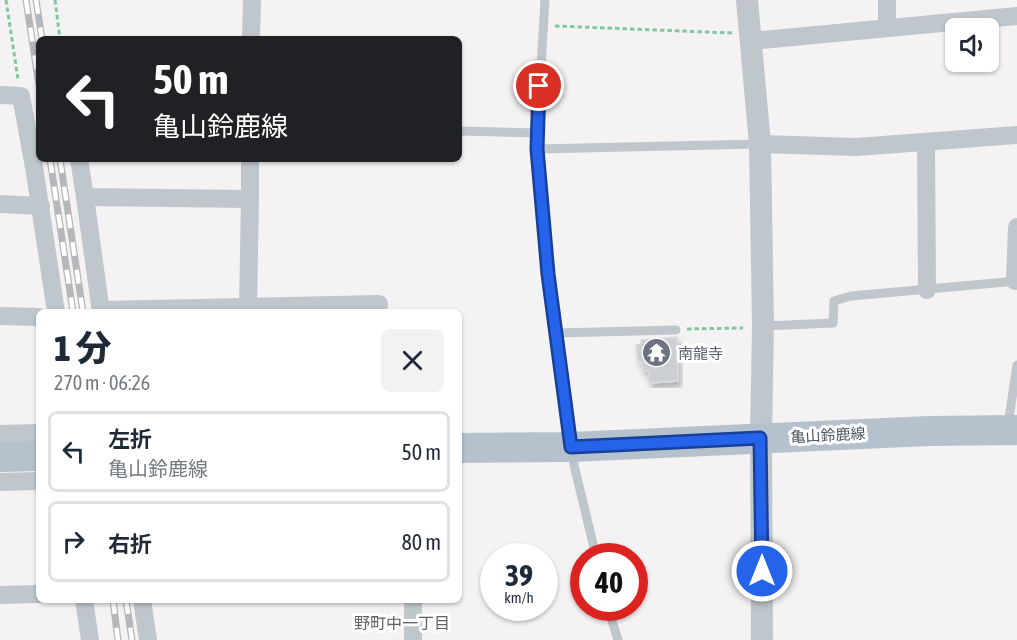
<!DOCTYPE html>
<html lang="ja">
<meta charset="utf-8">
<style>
body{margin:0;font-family:"Asap Condensed","Noto Sans JP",sans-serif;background:#f2f2f3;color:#1f2937;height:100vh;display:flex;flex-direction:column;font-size:22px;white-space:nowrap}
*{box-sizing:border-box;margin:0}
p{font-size:20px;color:#747a83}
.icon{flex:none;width:33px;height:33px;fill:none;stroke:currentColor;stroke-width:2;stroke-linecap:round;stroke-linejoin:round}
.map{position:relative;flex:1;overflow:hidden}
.panel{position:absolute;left:36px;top:309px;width:426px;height:294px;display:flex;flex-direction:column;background:#fff;border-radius:9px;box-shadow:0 2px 4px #0004}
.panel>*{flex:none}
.guide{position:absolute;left:36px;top:36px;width:426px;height:126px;border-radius:9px;box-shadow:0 2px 4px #0004;background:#202124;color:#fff;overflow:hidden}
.fabs{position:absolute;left:945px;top:18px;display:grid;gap:12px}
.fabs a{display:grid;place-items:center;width:54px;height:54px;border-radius:9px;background:#fff;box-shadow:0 2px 4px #0004;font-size:30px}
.speed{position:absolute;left:480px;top:543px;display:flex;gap:12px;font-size:30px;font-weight:700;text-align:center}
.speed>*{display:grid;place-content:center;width:78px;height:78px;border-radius:50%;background:#fff;box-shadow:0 2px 4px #0004;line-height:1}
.speed small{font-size:15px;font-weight:400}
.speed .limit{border:9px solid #d22;background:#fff;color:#111}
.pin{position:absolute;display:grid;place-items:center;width:51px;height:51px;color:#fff;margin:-26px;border:3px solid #fff;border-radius:50%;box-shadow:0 2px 6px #0007}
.me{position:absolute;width:66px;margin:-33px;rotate:0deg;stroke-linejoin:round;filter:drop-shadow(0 0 4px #0008)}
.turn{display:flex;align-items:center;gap:21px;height:126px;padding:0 18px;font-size:27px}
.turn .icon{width:78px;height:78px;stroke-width:2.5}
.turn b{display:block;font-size:42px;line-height:51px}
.round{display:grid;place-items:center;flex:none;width:63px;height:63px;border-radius:9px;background:#f2f2f3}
.summary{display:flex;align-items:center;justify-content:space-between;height:102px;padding:0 18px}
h1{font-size:36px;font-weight:800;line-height:45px}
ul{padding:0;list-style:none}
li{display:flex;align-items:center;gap:18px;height:81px;margin:0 12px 9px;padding:0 6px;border:3px solid #e0e1e3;border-radius:9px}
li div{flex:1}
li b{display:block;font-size:22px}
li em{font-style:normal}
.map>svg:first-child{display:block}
.building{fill:#cccfd4;stroke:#d7d9dc;stroke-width:1.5;filter:url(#shadow)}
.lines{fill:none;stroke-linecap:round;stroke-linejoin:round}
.path{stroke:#81c7a1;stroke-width:3;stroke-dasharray:4.5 3;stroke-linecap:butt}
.service{stroke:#bfc7cd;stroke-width:9}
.minor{stroke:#bfc7cd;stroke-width:18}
.tertiary{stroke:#bfc7cd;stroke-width:22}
.primary{stroke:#b5c2cd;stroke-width:30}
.rail-casing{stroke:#b5b7bb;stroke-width:7}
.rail{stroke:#fff;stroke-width:4.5;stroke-dasharray:14;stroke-linecap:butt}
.route-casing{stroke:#184099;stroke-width:15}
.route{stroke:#2563eb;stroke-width:10}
.labels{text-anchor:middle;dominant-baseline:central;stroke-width:6;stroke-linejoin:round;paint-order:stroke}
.worship-label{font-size:15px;fill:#5b616d;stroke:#fff;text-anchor:start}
.street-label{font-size:15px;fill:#4b565e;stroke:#fff}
.neighbourhood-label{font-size:16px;fill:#5f6266;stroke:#fff}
</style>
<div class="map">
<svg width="1017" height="640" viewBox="0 0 1017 640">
<defs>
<filter id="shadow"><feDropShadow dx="3" dy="5.5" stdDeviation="3" flood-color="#0004"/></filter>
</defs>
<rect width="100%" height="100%" fill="#f4f2f2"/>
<path class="building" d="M677 337 678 381 649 383V371H643L642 362 638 361 636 345 641 344V340Z"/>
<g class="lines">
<g class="path">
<path d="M6 0 18 79"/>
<path d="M55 0 60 39"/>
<path d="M555 26 732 33"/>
<path d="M687 329 743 328"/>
</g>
<g class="service">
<path d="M545 0 537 133 548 274 574 465 596 556"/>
<path d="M459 131 537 133"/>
<path d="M537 149 760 144"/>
<path d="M763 326 833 323 834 301 851 296 1017 281"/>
<path d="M556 333 676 330"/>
<path d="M1008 425 1017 365"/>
<path d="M608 608 618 640"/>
</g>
<g class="minor">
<path d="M887 0V28"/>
<path d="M251 39 252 0"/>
<path d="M751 41 1017 16"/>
<path d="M0 95 21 96 35 173 56 312"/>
<path d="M926 143 927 290"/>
<path d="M760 144 856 147 1017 135"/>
<path d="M79 159 85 197 250 199V159"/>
<path d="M85 197 101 312"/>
<path d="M0 204 41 206"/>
<path d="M1015 281 1017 227"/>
<path d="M248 307 250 199"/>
<path d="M101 310 379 304 378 312"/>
<path d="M0 316 39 317"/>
<path d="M0 434 39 433"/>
<path d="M0 482 39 481"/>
<path d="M0 595 39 594"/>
<path d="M84 600 90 640"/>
<path d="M142 600 148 640"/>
<path d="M413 640V600"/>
</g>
<path class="tertiary" d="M747 0 760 144 763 326 761 438 762 640"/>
<g class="primary">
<path d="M459 448 571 447 929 431 1017 430"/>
<path d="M0 457 39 456"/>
</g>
<defs>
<g id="rail">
<path d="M26 0 39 85"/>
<path d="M36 0 42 39"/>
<path d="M50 159 73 312"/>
<path d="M60 159 83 312"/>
<path d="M113 600 118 640"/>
<path d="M126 600 132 640"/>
</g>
</defs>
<use href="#rail" class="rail-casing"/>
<use href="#rail" class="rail"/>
</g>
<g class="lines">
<defs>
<path id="route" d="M539 86 537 149 548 274 571 447 760 438 762 571"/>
</defs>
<use href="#route" class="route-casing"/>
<use href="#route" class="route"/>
</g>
<defs>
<symbol id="temple-disc" viewBox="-11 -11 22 22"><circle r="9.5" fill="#6b7280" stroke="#fff"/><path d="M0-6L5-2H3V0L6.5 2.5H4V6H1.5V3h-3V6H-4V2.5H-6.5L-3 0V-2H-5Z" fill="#fff"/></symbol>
</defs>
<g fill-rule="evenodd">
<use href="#temple-disc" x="640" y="336" width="33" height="33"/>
</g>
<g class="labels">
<g class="worship-label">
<text x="678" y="353">南龍寺</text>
</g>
<g class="street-label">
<text transform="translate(828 435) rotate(-3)">亀山鈴鹿線</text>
</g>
<g class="neighbourhood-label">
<text x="402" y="623">野町中一丁目</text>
</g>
</g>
</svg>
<div class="fabs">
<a><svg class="icon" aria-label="sound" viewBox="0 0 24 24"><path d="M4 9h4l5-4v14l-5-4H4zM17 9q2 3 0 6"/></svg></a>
</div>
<div class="speed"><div>39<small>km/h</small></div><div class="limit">40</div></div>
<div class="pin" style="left:539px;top:86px;background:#d93025"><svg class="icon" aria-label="arrive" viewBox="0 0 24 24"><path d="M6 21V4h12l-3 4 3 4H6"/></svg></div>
<svg class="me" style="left:762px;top:571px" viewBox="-20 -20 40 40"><circle r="17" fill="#2563eb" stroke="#fff" stroke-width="3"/><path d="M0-11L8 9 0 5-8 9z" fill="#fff"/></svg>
<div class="guide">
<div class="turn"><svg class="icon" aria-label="left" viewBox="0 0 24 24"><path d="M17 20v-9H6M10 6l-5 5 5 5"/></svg><div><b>50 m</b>亀山鈴鹿線</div></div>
</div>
<section class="panel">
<div class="summary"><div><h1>1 分</h1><p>270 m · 06:26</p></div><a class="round"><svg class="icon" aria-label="close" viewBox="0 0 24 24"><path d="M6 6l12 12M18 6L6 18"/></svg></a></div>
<ul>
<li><svg class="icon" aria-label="left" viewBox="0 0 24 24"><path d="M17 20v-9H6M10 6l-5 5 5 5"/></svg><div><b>左折</b><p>亀山鈴鹿線</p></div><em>50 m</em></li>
<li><svg class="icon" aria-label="right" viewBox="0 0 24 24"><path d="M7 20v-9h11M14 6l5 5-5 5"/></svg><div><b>右折</b></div><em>80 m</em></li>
</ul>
</section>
</div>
